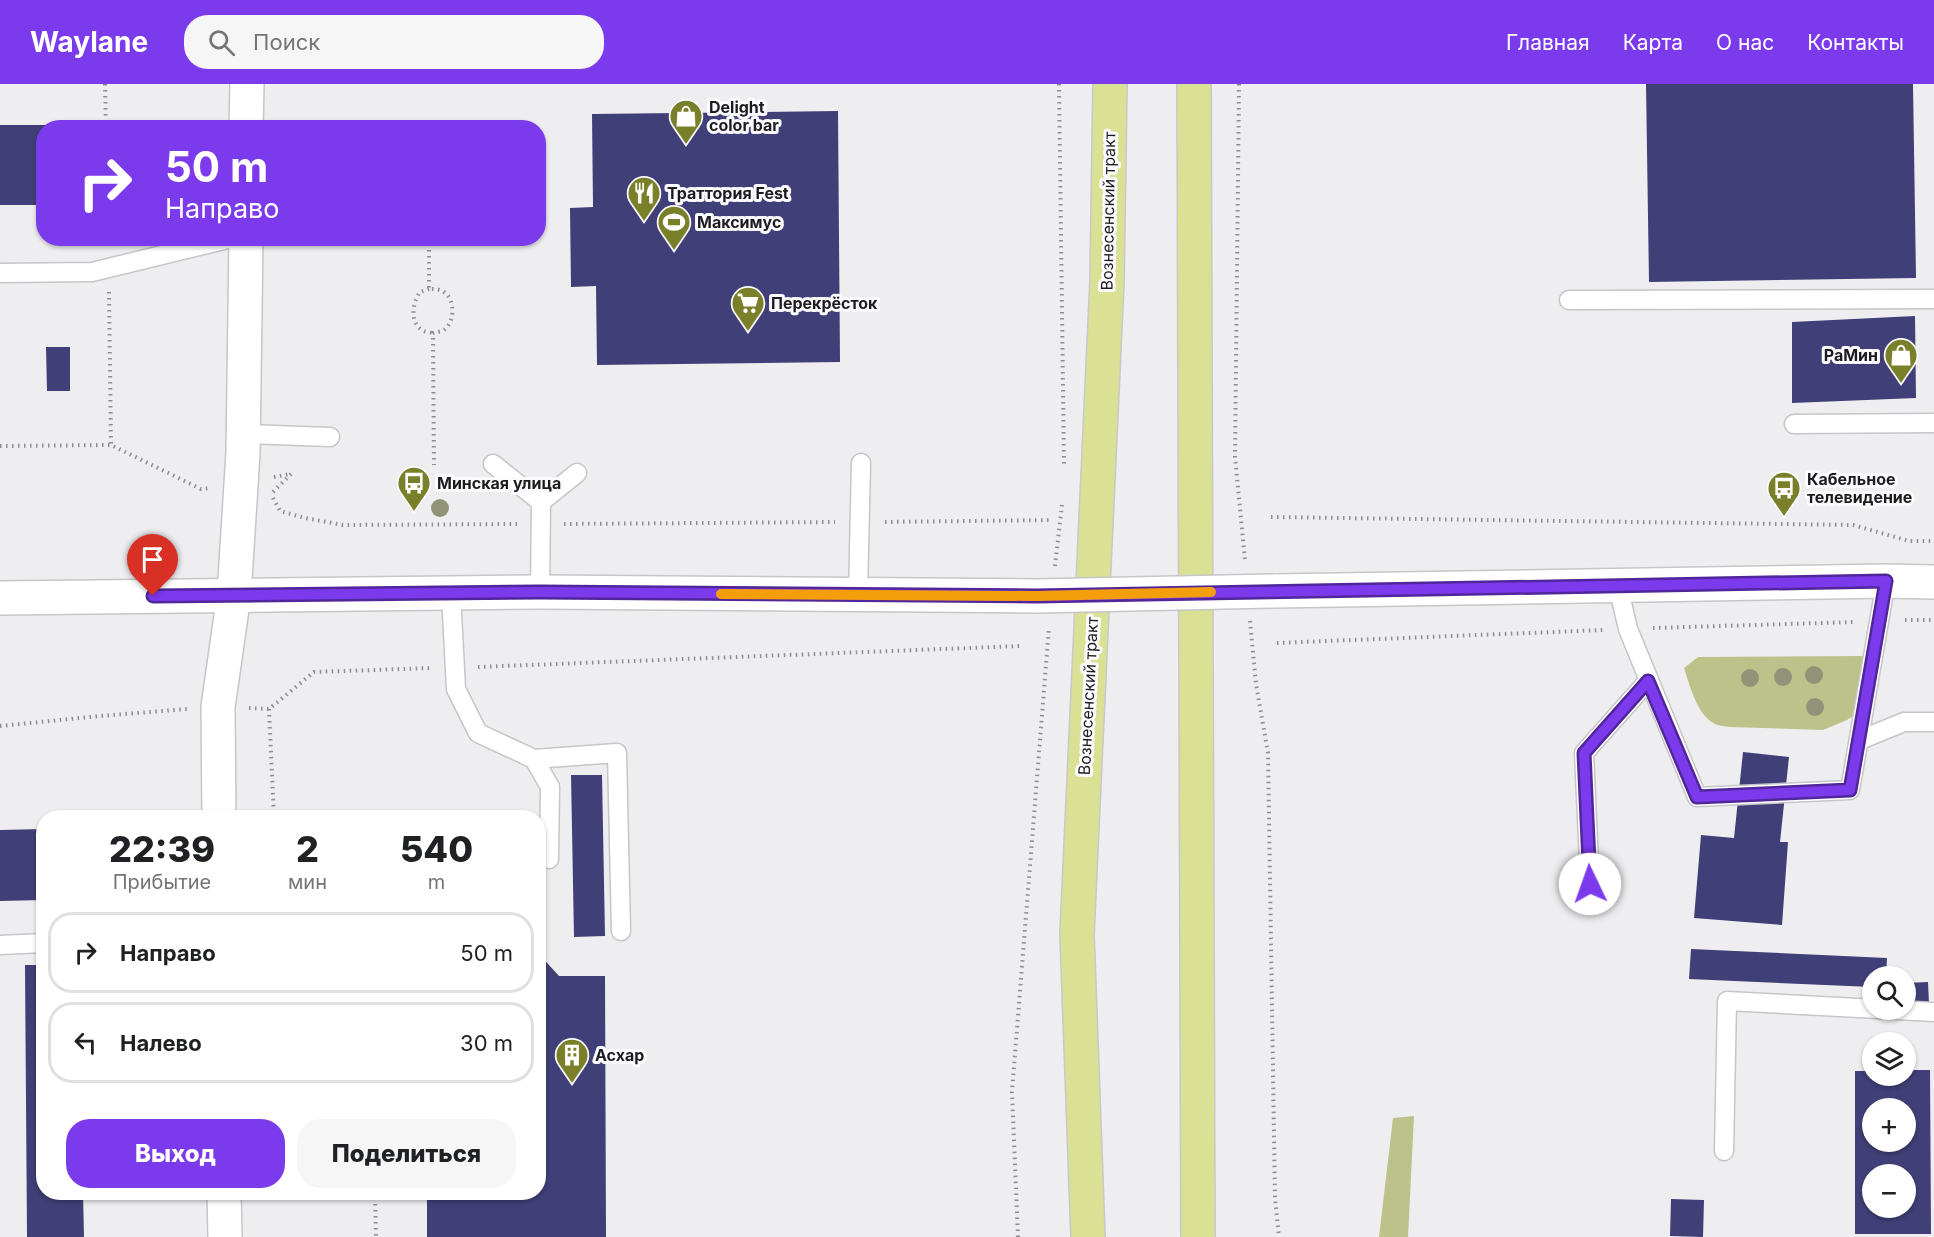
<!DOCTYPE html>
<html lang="ru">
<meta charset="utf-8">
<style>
body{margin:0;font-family:Inter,sans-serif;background:#f6f6f6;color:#202124;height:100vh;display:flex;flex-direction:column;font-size:22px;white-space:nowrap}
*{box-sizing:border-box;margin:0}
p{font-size:20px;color:#757577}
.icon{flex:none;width:33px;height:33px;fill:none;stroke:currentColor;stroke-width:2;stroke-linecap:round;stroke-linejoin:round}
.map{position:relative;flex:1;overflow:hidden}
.drawer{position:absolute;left:36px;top:726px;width:510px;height:390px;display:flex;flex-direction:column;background:#fff;border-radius:24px;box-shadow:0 2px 4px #0004}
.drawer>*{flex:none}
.top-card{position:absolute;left:36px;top:36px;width:510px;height:126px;border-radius:24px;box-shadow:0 2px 4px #0004;background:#7c3aed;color:#fff;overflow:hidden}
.tools{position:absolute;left:1862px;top:882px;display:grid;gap:12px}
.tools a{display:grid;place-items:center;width:54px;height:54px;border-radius:50%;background:#fff;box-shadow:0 2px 4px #0004;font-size:30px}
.pin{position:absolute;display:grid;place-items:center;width:51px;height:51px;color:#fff;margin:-62px -26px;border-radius:50% 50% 50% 0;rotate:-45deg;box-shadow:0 0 6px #0007}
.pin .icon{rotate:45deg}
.me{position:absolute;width:66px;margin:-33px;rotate:357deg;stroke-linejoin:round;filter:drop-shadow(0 0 4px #0008)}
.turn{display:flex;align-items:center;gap:21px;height:126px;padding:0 30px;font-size:27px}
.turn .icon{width:78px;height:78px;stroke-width:2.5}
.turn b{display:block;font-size:42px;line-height:51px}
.eta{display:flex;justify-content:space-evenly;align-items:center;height:102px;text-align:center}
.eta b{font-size:36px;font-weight:800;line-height:42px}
.cta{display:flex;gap:12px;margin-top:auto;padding:12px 30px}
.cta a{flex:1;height:69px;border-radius:24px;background:#7c3aed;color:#fff;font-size:24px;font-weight:800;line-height:69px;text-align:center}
.cta a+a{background:#f6f6f6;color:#202124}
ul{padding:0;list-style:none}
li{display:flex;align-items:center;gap:18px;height:81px;margin:0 12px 9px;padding:0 18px;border:3px solid #e0e0e0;border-radius:24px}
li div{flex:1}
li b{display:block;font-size:22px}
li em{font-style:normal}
header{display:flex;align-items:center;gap:36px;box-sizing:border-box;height:84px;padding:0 30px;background:#7c3aed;color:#fff}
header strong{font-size:28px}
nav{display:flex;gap:33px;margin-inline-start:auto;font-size:21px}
.search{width:420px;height:54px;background:#f6f6f6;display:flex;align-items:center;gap:15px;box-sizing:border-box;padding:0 21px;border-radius:24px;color:#757577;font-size:22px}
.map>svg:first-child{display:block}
.green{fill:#bcc289}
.building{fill:#403f77;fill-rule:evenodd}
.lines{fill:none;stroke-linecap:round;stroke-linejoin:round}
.service-casing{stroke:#c6c6c9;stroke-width:21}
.minor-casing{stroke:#c6c6c9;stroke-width:36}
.tertiary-casing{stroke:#c6c6c9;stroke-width:36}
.secondary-casing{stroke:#c6c6c9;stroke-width:36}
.primary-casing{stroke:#c9c9c9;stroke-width:36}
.path{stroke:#8d8d8f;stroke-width:4;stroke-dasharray:1.5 4.5;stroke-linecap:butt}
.service{stroke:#fff;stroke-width:18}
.minor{stroke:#fff;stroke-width:33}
.tertiary{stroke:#fff;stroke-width:33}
.secondary{stroke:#fff;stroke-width:33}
.primary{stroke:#dae094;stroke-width:33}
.secondary-bridge-casing{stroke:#c6c6c9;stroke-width:36;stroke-linecap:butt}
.secondary-bridge{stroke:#fff;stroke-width:33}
.tree{fill:#909377}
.route-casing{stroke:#51269a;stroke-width:15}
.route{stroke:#7c3aed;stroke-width:10}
.slow{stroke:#f59e0b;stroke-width:10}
.labels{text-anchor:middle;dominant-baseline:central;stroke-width:6;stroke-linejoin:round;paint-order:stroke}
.poi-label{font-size:16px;font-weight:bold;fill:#1c1c1e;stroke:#fbfbff;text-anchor:start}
.street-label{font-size:16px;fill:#1c1c1e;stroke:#fbfbff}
</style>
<header>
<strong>Waylane</strong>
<div class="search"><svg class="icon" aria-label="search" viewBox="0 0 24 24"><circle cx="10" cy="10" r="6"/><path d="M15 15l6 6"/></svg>Поиск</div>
<nav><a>Главная</a><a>Карта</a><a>О нас</a><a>Контакты</a></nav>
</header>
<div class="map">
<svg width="1934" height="1153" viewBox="0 0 1934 1153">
<rect width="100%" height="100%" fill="#eeeef1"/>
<g class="green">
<path d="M1863 572 1861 622 1856 630 1847 636 1823 646 1730 643C1725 642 1720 642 1715 640 1697 631 1690 602 1684 584L1698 573Z"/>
<path d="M1414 1032 1408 1153H1379L1393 1034Z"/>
</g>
<g class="building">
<path d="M1646 0H1913L1916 194 1649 198Z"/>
<path d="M838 27 840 278 597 281 596 202 571 203 570 124 593 123 592 30Z"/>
<path d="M0 41H64V44H44V121H0Z"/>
<path d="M1915 232 1916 314 1792 319V238Z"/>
<path d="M46 263H70V307H47Z"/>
<path d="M1743 668 1789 673 1780 758H1788L1782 841 1694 834 1701 751 1734 754Z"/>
<path d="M571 691H602L605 852 574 853Z"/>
<path d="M44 745V816L0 817V746Z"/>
<path d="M1691 865 1887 874 1886 892H1872V903L1689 895Z"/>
<path d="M538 869 559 892H605L606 1153H427V1108H538Z"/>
<path d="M25 881H44V1108H83L84 1153H27Z"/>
<path d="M1928 898 1929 919 1905 920V899Z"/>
<path d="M1905 986H1930L1931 1150H1855V987H1872V992H1905ZM1872 1024H1905V1058H1872ZM1872 1090H1905V1124H1872Z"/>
<path d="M1671 1115 1704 1116 1703 1153 1670 1152Z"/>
</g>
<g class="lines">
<defs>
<g id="service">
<path d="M0 189 92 188 232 154"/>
<path d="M1569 216 1934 215"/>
<path d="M1794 340 1934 339"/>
<path d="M244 350 330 353"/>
<path d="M493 380 541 418 577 389"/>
<path d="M1618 502 1628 545 1697 713 1850 706 1886 497"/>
<path d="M540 508 541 418"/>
<path d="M451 510 456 605 478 649 534 675 550 703 549 775"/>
<path d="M858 511 861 379"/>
<path d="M1860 656 1904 638H1934"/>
<path d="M534 675 617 669 621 847"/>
<path d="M1590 800 1584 669 1648 597"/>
<path d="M0 861 44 859"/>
<path d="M1724 1067 1727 917 1934 928"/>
</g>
<g id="minor">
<path d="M246 44 247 0"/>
<path d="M234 511 243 369 246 154"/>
</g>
<g id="tertiary">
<path d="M219 734 218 623 234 511"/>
<path d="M224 1108 225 1153"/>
</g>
<g id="secondary">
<path d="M1274 507 1886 497 1934 498"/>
<path d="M0 514 540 508 1036 512"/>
</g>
<g id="primary">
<path d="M1194 0 1198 1153"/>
<path d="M1088 1153 1077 850 1107 197 1110 0"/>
</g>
</defs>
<use href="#service" class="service-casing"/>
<use href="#minor" class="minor-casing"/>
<use href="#tertiary" class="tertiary-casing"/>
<use href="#secondary" class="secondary-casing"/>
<use href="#primary" class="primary-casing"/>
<g class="path">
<path d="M105 0 106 44"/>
<path d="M1059 0 1064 380"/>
<path d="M1239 0 1235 373 1245 476"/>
<path d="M429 154V205C434 205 440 205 444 208 456 216 455 241 442 247 439 248 436 248 433 249L434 381"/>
<path d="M429 205 420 208C413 218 409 238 422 246 425 248 429 248 433 249"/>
<path d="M109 208 111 361"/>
<path d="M0 362 111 361 201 405 211 404"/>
<path d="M274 393 290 390"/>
<path d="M273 408 292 389"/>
<path d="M273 414 280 427 305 434 343 441 517 440"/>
<path d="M1271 433 1853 441 1909 457H1934"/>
<path d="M885 438 1053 436"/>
<path d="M564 440 835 438"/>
<path d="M1055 482 1062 421"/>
<path d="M1905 536H1934"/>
<path d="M1250 537 1256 600 1268 669 1275 1114 1279 1153"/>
<path d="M1653 544 1855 538"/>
<path d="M1277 559 1603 546"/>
<path d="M478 583 1020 562"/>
<path d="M249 624 269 625 314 588 432 584"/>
<path d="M269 625 274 734"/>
<path d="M0 642 100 632 187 625"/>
<path d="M375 1108 376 1153"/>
<path d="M1018 1153 1012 1008 1049 543"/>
</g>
<use href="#service" class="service"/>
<use href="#minor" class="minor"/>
<use href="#tertiary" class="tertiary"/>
<use href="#secondary" class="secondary"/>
<use href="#primary" class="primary"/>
<defs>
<path id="secondary-bridge" d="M1036 512 1274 507"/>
</defs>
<use href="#secondary-bridge" class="secondary-bridge-casing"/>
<use href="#secondary-bridge" class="secondary-bridge"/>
</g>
<g class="tree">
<circle cx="440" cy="424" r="9"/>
<circle cx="1814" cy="591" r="9"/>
<circle cx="1783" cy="593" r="9"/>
<circle cx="1750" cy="594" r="9"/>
<circle cx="1815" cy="623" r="9"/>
</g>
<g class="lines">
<defs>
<path id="route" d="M153 512 540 508 1036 512 1886 497 1850 706 1697 713 1648 597 1584 669 1590 800"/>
</defs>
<use href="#route" class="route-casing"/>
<use href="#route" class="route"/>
<path class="slow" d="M721 510 1036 512 1211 508"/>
</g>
<defs>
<symbol id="shop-pin" viewBox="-11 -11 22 30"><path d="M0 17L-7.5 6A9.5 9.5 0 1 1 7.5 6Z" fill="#7a802a" stroke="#fbfbff"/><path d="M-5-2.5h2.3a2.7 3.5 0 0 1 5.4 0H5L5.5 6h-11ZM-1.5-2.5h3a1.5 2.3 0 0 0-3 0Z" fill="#fff"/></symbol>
<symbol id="restaurant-pin" viewBox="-11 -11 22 30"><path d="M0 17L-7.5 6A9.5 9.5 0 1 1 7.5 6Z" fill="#7a802a" stroke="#fbfbff"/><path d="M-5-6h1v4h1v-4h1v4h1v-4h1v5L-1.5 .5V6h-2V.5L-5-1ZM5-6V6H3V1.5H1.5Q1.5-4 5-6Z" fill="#fff"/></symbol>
<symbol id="stadium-pin" viewBox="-11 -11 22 30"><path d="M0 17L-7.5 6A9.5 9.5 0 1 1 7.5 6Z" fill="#7a802a" stroke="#fbfbff"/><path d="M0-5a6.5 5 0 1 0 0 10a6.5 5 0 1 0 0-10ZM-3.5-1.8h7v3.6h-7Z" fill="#fff"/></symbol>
<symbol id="supermarket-pin" viewBox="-11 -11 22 30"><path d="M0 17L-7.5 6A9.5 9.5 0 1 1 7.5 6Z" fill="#7a802a" stroke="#fbfbff"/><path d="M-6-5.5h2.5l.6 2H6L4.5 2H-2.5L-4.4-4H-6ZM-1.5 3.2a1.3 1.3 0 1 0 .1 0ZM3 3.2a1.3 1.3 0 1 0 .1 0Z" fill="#fff"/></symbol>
<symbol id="bus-pin" viewBox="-11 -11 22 30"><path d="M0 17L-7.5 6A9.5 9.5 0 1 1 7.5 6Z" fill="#7a802a" stroke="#fbfbff"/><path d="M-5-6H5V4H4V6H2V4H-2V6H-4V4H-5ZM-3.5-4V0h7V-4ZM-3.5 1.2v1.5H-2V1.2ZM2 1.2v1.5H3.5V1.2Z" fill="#fff"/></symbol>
<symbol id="building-pin" viewBox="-11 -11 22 30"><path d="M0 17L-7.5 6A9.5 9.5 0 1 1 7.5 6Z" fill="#7a802a" stroke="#fbfbff"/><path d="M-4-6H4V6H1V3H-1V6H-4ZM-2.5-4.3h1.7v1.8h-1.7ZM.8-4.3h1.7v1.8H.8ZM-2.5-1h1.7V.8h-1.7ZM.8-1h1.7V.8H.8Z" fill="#fff"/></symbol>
</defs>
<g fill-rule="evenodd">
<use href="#shop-pin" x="667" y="13" width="38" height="52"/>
<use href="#restaurant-pin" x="625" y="90" width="38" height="52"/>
<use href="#stadium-pin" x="655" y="119" width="38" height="52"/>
<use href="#supermarket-pin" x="729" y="200" width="38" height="52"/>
<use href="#shop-pin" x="1882" y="252" width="38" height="52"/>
<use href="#bus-pin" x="395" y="380" width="38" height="52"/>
<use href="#bus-pin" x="1765" y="385" width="38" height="52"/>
<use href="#building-pin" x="553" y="952" width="38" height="52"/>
</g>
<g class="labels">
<g class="poi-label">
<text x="709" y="23">Delight<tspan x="709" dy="18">color bar</tspan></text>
<text x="667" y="109">Траттория Fest</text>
<text x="697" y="138">Максимус</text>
<text x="771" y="219">Перекрёсток</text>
<text x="1878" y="271" text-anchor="end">РаМин</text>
<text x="1807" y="395">Кабельное<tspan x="1807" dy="18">телевидение</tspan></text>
<text x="437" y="399">Минская улица</text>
<text x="595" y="971">Асхар</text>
</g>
<g class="street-label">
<text transform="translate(1108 127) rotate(-89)">Вознесенский тракт</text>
<text transform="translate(1088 612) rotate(-87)">Вознесенский тракт</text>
</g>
</g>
</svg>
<div class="tools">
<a><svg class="icon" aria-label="search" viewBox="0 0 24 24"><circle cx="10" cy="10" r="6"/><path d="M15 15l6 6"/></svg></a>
<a><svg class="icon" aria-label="layers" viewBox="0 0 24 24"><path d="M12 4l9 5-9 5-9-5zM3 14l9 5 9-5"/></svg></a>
<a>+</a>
<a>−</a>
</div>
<div class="pin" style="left:153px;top:512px;background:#d93025"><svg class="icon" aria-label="arrive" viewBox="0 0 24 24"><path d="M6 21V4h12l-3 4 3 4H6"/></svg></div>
<svg class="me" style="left:1590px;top:800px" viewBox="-20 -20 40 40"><circle r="19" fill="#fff"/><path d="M0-13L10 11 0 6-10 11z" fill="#7c3aed"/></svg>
<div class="top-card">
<div class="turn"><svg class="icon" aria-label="right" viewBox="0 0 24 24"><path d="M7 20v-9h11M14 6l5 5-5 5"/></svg><div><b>50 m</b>Направо</div></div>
</div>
<section class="drawer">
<div class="eta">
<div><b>22:39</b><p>Прибытие</p></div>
<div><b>2</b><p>мин</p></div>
<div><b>540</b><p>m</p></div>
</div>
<ul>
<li><svg class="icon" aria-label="right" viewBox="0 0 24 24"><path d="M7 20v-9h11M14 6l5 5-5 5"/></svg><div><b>Направо</b></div><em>50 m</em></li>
<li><svg class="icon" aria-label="left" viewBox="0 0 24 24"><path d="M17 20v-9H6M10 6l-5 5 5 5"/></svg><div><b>Налево</b></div><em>30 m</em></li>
</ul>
<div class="cta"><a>Выход</a><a>Поделиться</a></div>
</section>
</div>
